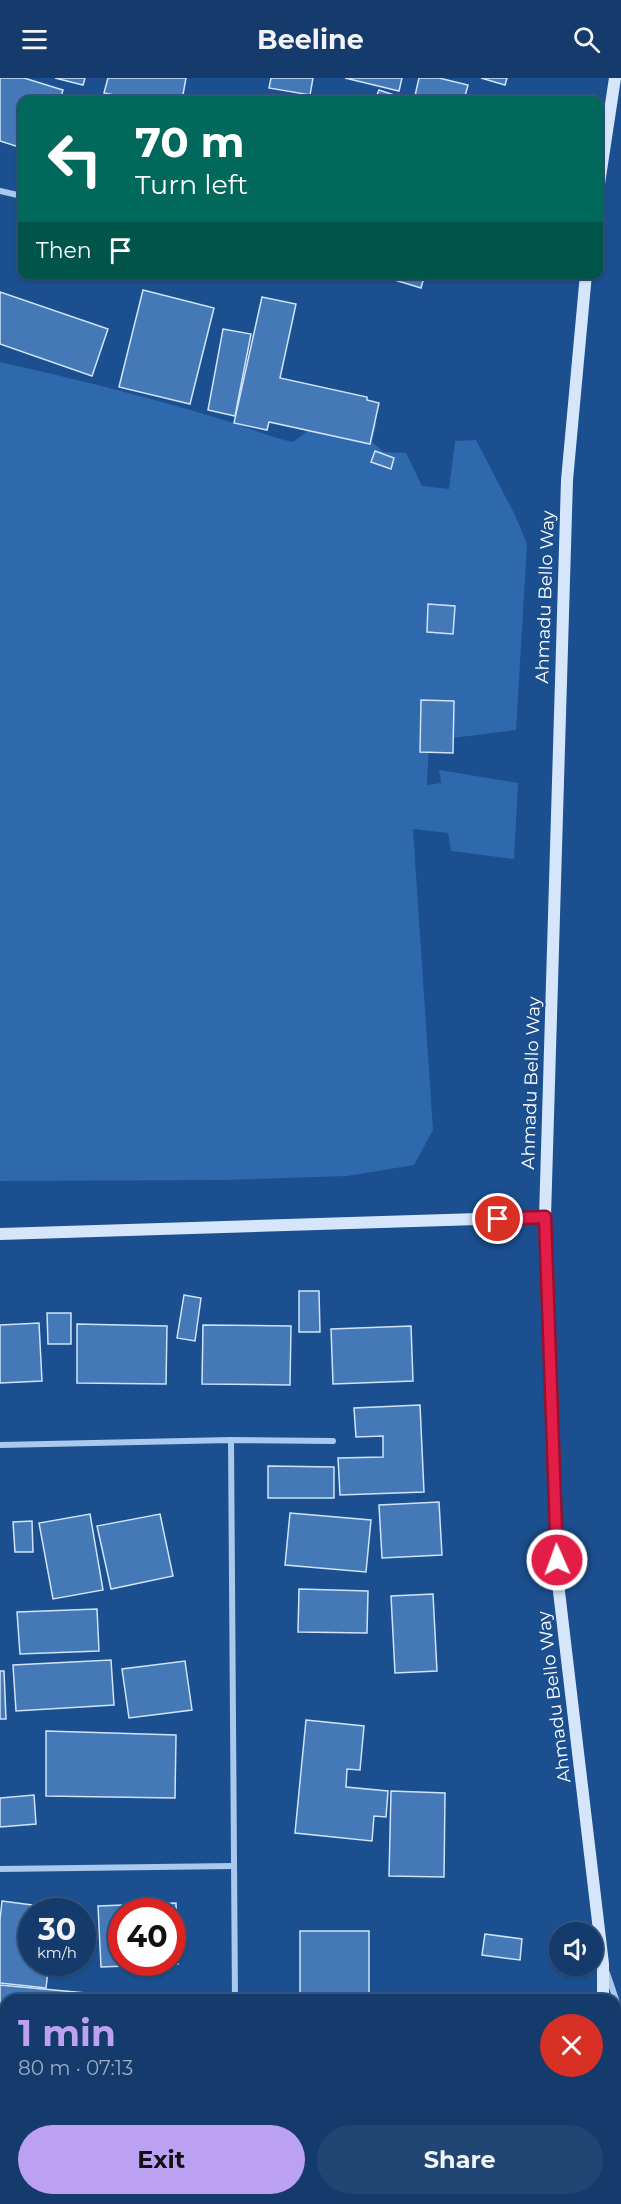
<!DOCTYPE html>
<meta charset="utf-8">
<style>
body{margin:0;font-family:Montserrat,sans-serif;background:#214673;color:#f1f3f6;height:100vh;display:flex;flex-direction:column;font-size:22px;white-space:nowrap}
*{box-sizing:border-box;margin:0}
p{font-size:20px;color:#9dadc1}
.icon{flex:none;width:33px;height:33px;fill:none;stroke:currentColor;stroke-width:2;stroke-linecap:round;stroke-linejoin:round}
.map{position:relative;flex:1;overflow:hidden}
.panel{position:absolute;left:0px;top:1916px;width:621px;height:212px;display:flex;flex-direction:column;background:#143b6b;border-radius:18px 18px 0 0;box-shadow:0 2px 4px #0004,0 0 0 2px #33557e}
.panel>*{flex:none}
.banner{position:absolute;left:18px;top:18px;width:585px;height:183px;border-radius:12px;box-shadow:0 2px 4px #0004,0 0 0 2px #33557e;background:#00695c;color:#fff;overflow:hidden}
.buttons{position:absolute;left:549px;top:1844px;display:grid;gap:12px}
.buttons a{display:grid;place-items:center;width:54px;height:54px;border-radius:50%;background:#143b6b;box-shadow:0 2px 4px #0004,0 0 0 2px #33557e;font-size:30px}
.speed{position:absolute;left:18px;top:1820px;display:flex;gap:12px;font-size:30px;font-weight:700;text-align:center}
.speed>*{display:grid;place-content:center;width:78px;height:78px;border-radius:50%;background:#143b6b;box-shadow:0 2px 4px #0004,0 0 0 2px #33557e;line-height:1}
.speed small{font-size:15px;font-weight:400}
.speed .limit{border:9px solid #d22;background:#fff;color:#111}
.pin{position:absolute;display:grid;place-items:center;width:51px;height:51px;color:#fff;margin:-26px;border:3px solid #fff;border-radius:50%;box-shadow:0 2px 6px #0007}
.me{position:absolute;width:66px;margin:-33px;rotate:358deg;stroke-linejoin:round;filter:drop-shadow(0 0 4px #0008)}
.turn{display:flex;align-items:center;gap:21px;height:126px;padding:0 18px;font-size:27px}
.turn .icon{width:78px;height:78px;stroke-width:2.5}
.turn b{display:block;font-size:42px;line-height:51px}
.then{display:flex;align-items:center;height:57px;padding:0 18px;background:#0003;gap:12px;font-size:22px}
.round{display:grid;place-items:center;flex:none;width:63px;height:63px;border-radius:32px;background:#214673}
.summary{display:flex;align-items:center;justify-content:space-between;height:102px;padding:0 18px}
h1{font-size:36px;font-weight:700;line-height:45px;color:#bca0f2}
.primary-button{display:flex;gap:12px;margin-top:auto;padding:12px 18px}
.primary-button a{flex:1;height:69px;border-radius:36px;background:#bca0f2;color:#111;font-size:24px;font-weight:700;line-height:69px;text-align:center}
.primary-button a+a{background:#214673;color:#f1f3f6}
header{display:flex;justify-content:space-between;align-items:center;height:78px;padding:0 18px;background:#143b6b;font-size:27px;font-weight:700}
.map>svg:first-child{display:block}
.green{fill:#2e69ad}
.building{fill:#4478b7;stroke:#cfe3fa;stroke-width:1.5;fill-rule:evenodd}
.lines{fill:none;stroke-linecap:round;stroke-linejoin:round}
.street{stroke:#a9c9ee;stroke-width:6}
.secondary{stroke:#d6e6fa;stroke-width:12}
.route-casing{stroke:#92132f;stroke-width:15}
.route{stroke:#e11d48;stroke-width:10}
.labels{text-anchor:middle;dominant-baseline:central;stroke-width:4.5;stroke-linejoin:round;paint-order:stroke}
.street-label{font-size:18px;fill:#fff;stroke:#1b4f8f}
</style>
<header><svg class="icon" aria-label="menu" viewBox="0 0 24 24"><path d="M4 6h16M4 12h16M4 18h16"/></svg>Beeline<svg class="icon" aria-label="search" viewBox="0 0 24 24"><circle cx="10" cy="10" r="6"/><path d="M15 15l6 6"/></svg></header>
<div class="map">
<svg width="621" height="2126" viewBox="0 0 621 2126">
<rect width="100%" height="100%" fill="#1b4f8f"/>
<path class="green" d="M0 284C76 301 153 320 227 343 250 350 270 359 293 364L314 348 363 340 377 345 372 364 384 374 406 375 422 408 449 411 455 363 476 362 515 437 527 466 516 652 429 663 427 707 441 705 439 692 518 705 514 781 451 773 448 755 413 751 433 1052 414 1087 347 1098 223 1102 0 1103Z"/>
<g class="building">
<path d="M0 0H24L63 12 60 22H22V70L0 63Z"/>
<path d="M55 0H85L83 7Z"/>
<path d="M108 0H186L182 22H140L104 15Z"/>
<path d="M271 0H313L310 17 269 10Z"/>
<path d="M345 0H402L399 13Z"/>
<path d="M419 0H439L468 7 464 22H414Z"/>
<path d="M481 0H507L505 7Z"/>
<path d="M379 12 403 20 402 22H375Z"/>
<path d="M375 196H425L421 210Z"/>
<path d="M143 212 214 230 190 326 119 309Z"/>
<path d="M0 214 108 251 92 298 0 266Z"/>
<path d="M262 219 296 226 280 300 367 319V322L379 325 370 366 269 344 267 352 234 345Z"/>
<path d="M223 251 251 256 235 338 208 332Z"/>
<path d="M375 373 394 380 391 391 371 384Z"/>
<path d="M428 526 455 528 453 556 427 554Z"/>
<path d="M421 622 454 623 453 675 420 674Z"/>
<path d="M299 1213H319L320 1254H299Z"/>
<path d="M184 1217 201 1220 195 1263 177 1260Z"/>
<path d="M47 1235H71V1266H48Z"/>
<path d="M39 1245 42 1303 0 1305V1247Z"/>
<path d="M77 1246 167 1248 166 1306 77 1305Z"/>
<path d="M203 1247 291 1248 290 1307 202 1306Z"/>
<path d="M411 1248 413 1303 333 1306 331 1251Z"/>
<path d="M420 1327 424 1414 340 1417 338 1380 383 1379V1358L356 1359 354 1330Z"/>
<path d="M268 1388 334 1389V1420H268Z"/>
<path d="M439 1424 442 1477 382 1480 379 1427Z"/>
<path d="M290 1435 371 1442 366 1494 285 1487Z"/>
<path d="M90 1436 103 1512 53 1521 39 1445Z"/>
<path d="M160 1436 173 1498 111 1511 97 1448Z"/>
<path d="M32 1443 33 1474H15L13 1444Z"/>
<path d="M299 1511 368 1513 367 1555 298 1554Z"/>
<path d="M433 1516 437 1593 395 1595 391 1518Z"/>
<path d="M97 1531 99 1573 20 1576 17 1534Z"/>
<path d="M111 1582 114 1627 16 1633 13 1587Z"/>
<path d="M185 1583 192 1632 129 1640 122 1591Z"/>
<path d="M0 1593H4L6 1641H0Z"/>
<path d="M306 1642 364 1648 360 1692 347 1691 346 1709 388 1713 386 1739 374 1738 372 1763 295 1755Z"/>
<path d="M46 1653 176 1657 175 1720 46 1718Z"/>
<path d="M391 1713 445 1715 444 1799 389 1798Z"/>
<path d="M34 1717 36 1746 0 1749V1720Z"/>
<path d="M2 1823 55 1830V1833H32V1884H49L46 1910 0 1905V1842Z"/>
<path d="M176 1825 178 1886 101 1889 98 1828ZM122 1833H172V1884H122Z"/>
<rect x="300" y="1853" width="69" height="69"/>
<path d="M485 1856 522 1861 520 1882 482 1877Z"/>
<path d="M0 1907 86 1915 85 1922H6V1946L0 1945Z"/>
<path d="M191 1919V1922H105V1920Z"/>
<path d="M0 1951 6 1952V1985L0 1984Z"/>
<path d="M0 2024 6 2025V2064L0 2062Z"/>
<path d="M0 2072H6V2108L0 2107Z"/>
<path d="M10 2121H34L33 2126 9 2125Z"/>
<rect x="407" y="2121" width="54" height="5"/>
</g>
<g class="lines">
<g class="street">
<path d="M0 113 22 118"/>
<path d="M231 1362 235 1922"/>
<path d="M0 1367 231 1362 333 1363"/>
<path d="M0 1791 233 1788"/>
<path d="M607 1895 621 1936"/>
<path d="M237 2121V2126"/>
</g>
<g class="secondary">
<path d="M598 112 615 0"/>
<path d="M586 196 567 402 545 1139 558 1505 603 1886V1922"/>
<path d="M0 1156 545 1139"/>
<path d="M604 2121V2126"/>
</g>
</g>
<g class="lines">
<defs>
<path id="route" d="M498 1141 545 1139 557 1482"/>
</defs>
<use href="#route" class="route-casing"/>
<use href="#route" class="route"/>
</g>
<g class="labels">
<g class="street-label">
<text transform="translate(545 519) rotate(-88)">Ahmadu Bello Way</text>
<text transform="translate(531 1005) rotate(-88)">Ahmadu Bello Way</text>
<text transform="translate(554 1619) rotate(-97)">Ahmadu Bello Way</text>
</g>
</g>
</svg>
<div class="buttons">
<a><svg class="icon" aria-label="sound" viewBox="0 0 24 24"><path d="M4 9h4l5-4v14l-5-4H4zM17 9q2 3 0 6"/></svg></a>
</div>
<div class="speed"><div>30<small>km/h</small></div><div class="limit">40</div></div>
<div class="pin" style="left:498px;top:1141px;background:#d93025"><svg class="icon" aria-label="arrive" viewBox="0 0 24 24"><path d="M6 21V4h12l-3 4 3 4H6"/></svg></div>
<svg class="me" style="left:557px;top:1482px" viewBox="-20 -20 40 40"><circle r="17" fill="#e11d48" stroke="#fff" stroke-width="3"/><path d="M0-11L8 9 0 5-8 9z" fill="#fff"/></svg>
<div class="banner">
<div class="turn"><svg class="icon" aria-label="left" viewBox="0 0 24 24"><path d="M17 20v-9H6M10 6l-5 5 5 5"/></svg><div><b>70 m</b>Turn left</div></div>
<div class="then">Then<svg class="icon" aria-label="arrive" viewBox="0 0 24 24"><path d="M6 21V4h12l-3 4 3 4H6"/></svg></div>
</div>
<section class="panel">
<div class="summary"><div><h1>1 min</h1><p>80 m · 07:13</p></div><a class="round" style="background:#d93025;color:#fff"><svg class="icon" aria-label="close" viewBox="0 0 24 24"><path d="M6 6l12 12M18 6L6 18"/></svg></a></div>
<div class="primary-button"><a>Exit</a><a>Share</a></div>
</section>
</div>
